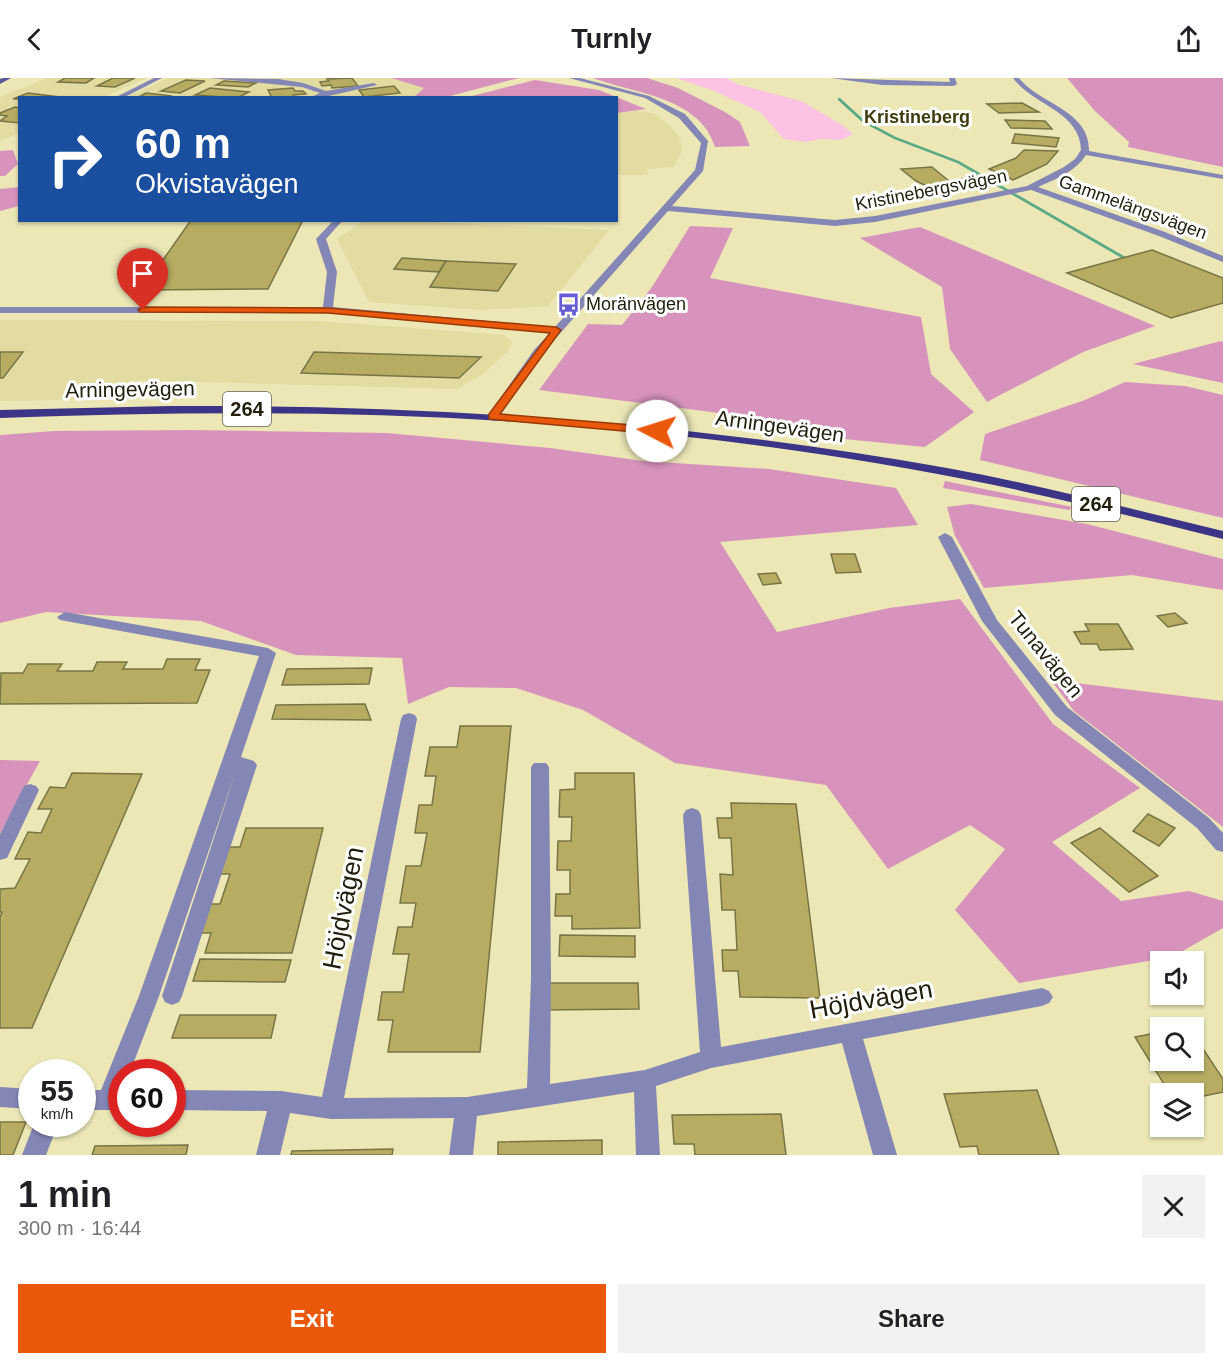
<!DOCTYPE html>
<meta charset="utf-8">
<style>
body{margin:0;font-family:Arial,sans-serif;background:#f2f2f2;color:#202124;height:100vh;display:flex;flex-direction:column;font-size:22px;white-space:nowrap}
*{box-sizing:border-box;margin:0}
p{font-size:20px;color:#757577}
.icon{flex:none;width:33px;height:33px;fill:none;stroke:currentColor;stroke-width:2;stroke-linecap:round;stroke-linejoin:round}
.map{position:relative;height:1077px;overflow:hidden}
.drawer{display:flex;flex-direction:column;background:#fff;flex:1}
.drawer>*{flex:none}
.top-card{position:absolute;left:18px;top:18px;width:600px;height:126px;border-radius:0px;box-shadow:0 2px 4px #0004;background:#1a4fa0;color:#fff;overflow:hidden}
.buttons{position:absolute;left:1150px;top:873px;display:grid;gap:12px}
.buttons a{display:grid;place-items:center;width:54px;height:54px;border-radius:0px;background:#fff;box-shadow:0 2px 4px #0004;font-size:30px}
.speed{position:absolute;left:18px;top:981px;display:flex;gap:12px;font-size:30px;font-weight:700;text-align:center}
.speed>*{display:grid;place-content:center;width:78px;height:78px;border-radius:50%;background:#fff;box-shadow:0 2px 4px #0004;line-height:1}
.speed small{font-size:15px;font-weight:400}
.speed .limit{border:9px solid #d22;background:#fff;color:#111}
.pin{position:absolute;display:grid;place-items:center;width:51px;height:51px;color:#fff;margin:-62px -26px;border-radius:50% 50% 50% 0;rotate:-45deg;box-shadow:0 0 6px #0007}
.pin .icon{rotate:45deg}
.me{position:absolute;width:66px;margin:-33px;rotate:275deg;stroke-linejoin:round;filter:drop-shadow(0 0 4px #0008)}
.turn{display:flex;align-items:center;gap:21px;height:126px;padding:0 18px;font-size:27px}
.turn .icon{width:78px;height:78px;stroke-width:2.5}
.turn b{display:block;font-size:42px;line-height:51px}
.round{display:grid;place-items:center;flex:none;width:63px;height:63px;border-radius:0px;background:#f2f2f2}
.headline{display:flex;align-items:center;justify-content:space-between;height:102px;padding:0 18px}
h1{font-size:36px;font-weight:700;line-height:45px}
.cta{display:flex;gap:12px;margin-top:auto;padding:12px 18px}
.cta a{flex:1;height:69px;border-radius:0px;background:#ea580c;color:#fff;font-size:24px;font-weight:700;line-height:69px;text-align:center}
.cta a+a{background:#f2f2f2;color:#202124}
header{display:flex;justify-content:space-between;align-items:center;height:78px;padding:0 18px;background:#fff;font-size:27px;font-weight:700}
.map>svg:first-child{display:block}
.built{fill:#e2dba2}
.green{fill:#fbc2e4}
.forest{fill:#d793bc}
.lines{fill:none;stroke-linecap:round;stroke-linejoin:round}
.stream{fill:#5aaa86;fill-rule:evenodd}
.building{fill:#b6ad62;stroke:#797446;stroke-width:1.5}
.minor{fill:#8486b5;fill-rule:evenodd}
.secondary{fill:#58579b;fill-rule:evenodd}
.primary{fill:#3c3486;fill-rule:evenodd}
.route{fill:#ea580c;stroke:#983908;stroke-width:1.5}
.labels{text-anchor:middle;dominant-baseline:central;stroke-width:6;stroke-linejoin:round;paint-order:stroke}
.far-neighbourhood-label{font-size:18px;font-weight:bold;fill:#413b0c;stroke:#fff}
.far-street-label{font-size:18px;fill:#211f0c;stroke:#fff}
.far-poi-label{font-size:18px;fill:#211f0c;stroke:#fff;text-anchor:start}
.shield{fill:#fff;stroke:#646255;stroke-width:1.5}
.shield-label{font-size:20px;font-weight:bold;fill:#211f0c}
.street-label{font-size:21px;fill:#211f0c;stroke:#fff}
.near-street-label{font-size:26px;fill:#211f0c;stroke:#fff}
</style>
<header><svg class="icon" aria-label="back" viewBox="0 0 24 24"><path d="M15 5l-7 7 7 7"/></svg>Turnly<svg class="icon" aria-label="share" viewBox="0 0 24 24"><path d="M12 15V3M7 8l5-5 5 5M5 13v7h14v-7"/></svg></header>
<div class="map">
<svg width="1223" height="1077" viewBox="0 0 1223 1077">
<rect width="100%" height="100%" fill="#ece7b5"/>
<g class="built">
<path d="M47 0H147L103 19 20 20 19 55 0 63V19Z"/>
<path d="M168 0H391L424 10 415 18 409 20H125Z"/>
<path d="M636 33 653 35 669 47 680 60 682 72 674 89 647 91 648 97H617V35Z"/>
<path d="M365 142 402 143 609 152 548 228 481 232 369 224 337 161Z"/>
<path d="M0 242 320 243 504 257 512 264 508 273 483 296 457 311 130 302 115 321 0 323Z"/>
</g>
<path class="green" d="M676 0H726L737 6 801 23 842 47 853 56 841 62 820 61 806 64 784 61 760 34 712 12Z"/>
<g class="forest">
<path d="M391 0H519L446 19H409L415 18 424 10Z"/>
<path d="M593 0H647L678 10 725 34 740 44 750 68 715 69C700 19 635 16 593 0Z"/>
<path d="M1050 0H1223V89L1128 69 1129 64 1095 33 1067 0Z"/>
<path d="M535 2 599 12 646 31 617 35 616 20 468 19Z"/>
<path d="M13 72 18 86 5 98H0V73Z"/>
<path d="M19 109V128L0 133V111Z"/>
<path d="M690 148 733 150 710 200 921 239 931 296 974 334 925 369 824 359 735 337 539 312 588 246 622 247 652 209Z"/>
<path d="M920 149 1155 248 1083 274 987 324 950 271 942 209 860 160Z"/>
<path d="M1221 263 1223 264V305L1133 286Z"/>
<path d="M1125 304 1185 308 1223 317V440L980 382 985 356 1085 322Z"/>
<path d="M191 352 387 355 550 370 643 383 769 391 896 410 918 447 720 464 777 554 889 530 960 521 1053 646 1140 710 1052 764 1121 823 1189 813 1223 823V850L1172 879 1019 905 955 832 1005 771 970 747 888 791 826 707 675 685 583 632 516 610 449 609 408 626 402 580 296 577 201 543 46 534 0 545V357L54 353Z"/>
<path d="M945 403 1072 429 1069 432 943 410Z"/>
<path d="M971 426 1087 446 1223 481V512L1132 497 984 510 955 458 947 429Z"/>
<path d="M1051 602 1223 623V749L1074 633Z"/>
<path d="M0 682 40 683 0 755Z"/>
</g>
<g class="lines">
<path class="stream" d="M838 20H840L864 42 896 59 959 83 1136 185 1132 186 957 85 894 61 862 44 838 22Z"/>
</g>
<g class="building">
<path d="M65 0H94L86 5 58 4Z"/>
<path d="M113 0H135L115 9 97 8Z"/>
<path d="M352 0 358 8 332 10 331 7 322 8 320 4 329 3 327 1Z"/>
<path d="M186 2 205 3 180 15 161 13Z"/>
<path d="M224 3 256 5 248 9 216 7Z"/>
<path d="M394 8 400 15 364 19 359 12Z"/>
<path d="M210 10 249 14 237 20 195 17Z"/>
<path d="M293 10 295 13H303L306 16 293 17 294 20H272L268 12Z"/>
<path d="M28 15 68 20 13 21Z"/>
<path d="M146 15 172 18 137 20Z"/>
<path d="M1022 25 1039 34 999 35 987 26Z"/>
<path d="M15 29 20 30V45L0 43 7 38 0 37V35Z"/>
<path d="M1005 42 1045 43 1052 51 1011 50Z"/>
<path d="M1015 56 1059 60 1056 69 1012 65Z"/>
<path d="M1024 72 1058 73 1047 86 1013 102 989 91 1016 80Z"/>
<path d="M932 89 949 103 981 97 998 105 942 115 916 103 901 91Z"/>
<path d="M191 142H303L268 211 142 212Z"/>
<path d="M1152 172 1223 200V225L1171 240 1067 195Z"/>
<path d="M402 180 446 183 439 194 394 191Z"/>
<path d="M446 183 516 186 498 213 430 209Z"/>
<path d="M0 274H23L3 300H0Z"/>
<path d="M314 274 481 279 459 300 301 295Z"/>
<path d="M831 476H855L861 494 836 495Z"/>
<path d="M776 495 781 505 763 507 758 496Z"/>
<path d="M1175 535 1187 545 1168 549 1157 538Z"/>
<path d="M1085 546H1118L1133 571 1100 572 1097 566H1081L1074 554 1089 553Z"/>
<path d="M167 581H200L195 592H210L197 625 0 626 1 595H23L28 586H62L57 593H93L97 584H127L123 591H163Z"/>
<path d="M372 590 369 606 282 607 287 591Z"/>
<path d="M365 626 371 642 272 641 276 627Z"/>
<path d="M460 648H511L480 974H388L393 942H378L382 914H403L409 876H393L398 849H412L416 825H400L406 788H421L427 755H415L419 727H432L436 698H425L430 669H457Z"/>
<path d="M72 695 142 696 32 950H0V839L2 834H0V811L15 810 30 781H15L28 754 41 755 52 731H38L50 709 65 710Z"/>
<path d="M575 695H634L640 850 572 851V838H555L556 816H570V792H557L558 763H571L572 739H559L560 712 575 711Z"/>
<path d="M731 725 796 726 820 920 740 919 738 893H723L722 872H737L735 832H722L720 796 733 797 731 760H719L717 740H732Z"/>
<path d="M1148 736 1175 750 1159 768 1133 753Z"/>
<path d="M246 750H323L292 875H205L211 855H200L209 826H220L230 796H220L229 769H240Z"/>
<path d="M1100 750 1158 798 1129 814 1071 765Z"/>
<path d="M560 857 635 858V879L559 878Z"/>
<path d="M200 881 291 882 285 904 193 903Z"/>
<path d="M544 905H638L639 931 542 932Z"/>
<path d="M180 937H276L271 960H172Z"/>
<path d="M1161 954V982H1194V957L1223 1001V1014L1194 1020V1016H1170L1135 959Z"/>
<path d="M1037 1012 1059 1077H979L977 1068 960 1069 944 1016Z"/>
<path d="M781 1036 786 1077H695L694 1066H674L672 1037Z"/>
<path d="M0 1044H26L13 1077H0Z"/>
<path d="M602 1062V1077H498V1064Z"/>
<path d="M188 1067 186 1077H92L95 1068Z"/>
<path d="M393 1071 392 1077H291L292 1073Z"/>
</g>
<g class="lines">
<g class="minor">
<path d="M154 0H162L123 20H114Z"/>
<path d="M209 0 278 1 303 5 326 13 374 5 377 7 320 20H309L320 15 302 9Z"/>
<path d="M569 0H580L649 18 685 36 708 63 703 93 672 128 835 142 875 138 1027 108 1064 89 1075 81 1081 72C1080 33 1032 27 1013 0H1019C1039 26 1090 32 1089 73L1223 97V101L1086 77C1075 94 1056 101 1038 109L1165 154 1223 178V184L1159 158 1031 112 875 144 835 148 668 133 542 276 497 342 493 343 487 339 534 272 550 255 328 235H0V229H323L327 194 316 161 334 142H343L326 161 337 194 333 229 555 249 695 92 701 65 679 40 645 20Z"/>
<path d="M831 0 950 4 949 0H955L957 6 954 8 882 7Z"/>
<path d="M945 455 952 459 997 542 1067 629 1209 740 1223 755V774L1216 772 1197 750 1055 637 982 543 938 459Z"/>
<path d="M65 534 268 570 276 575 241 679 254 683 257 687 182 918 179 924 172 927 165 924 162 918 237 690 159 918 130 994H122V1032H82V1012H101L139 918 259 578 60 542 57 539Z"/>
<path d="M409 635 415 637 417 641 344 1020 467 1019 527 1010 531 900V689L534 685H546L549 689 551 900 550 1006 645 992 700 974 683 737 686 732 692 730 698 732 701 737 721 969 1042 910 1049 913 1053 919 1049 925 1042 928 863 961 897 1077H873L842 965 711 990 656 1008 660 1077H636L634 1014 477 1038 473 1077H449L454 1040 331 1041 290 1035 280 1077H256L267 1033 172 1032V1012L281 1013 322 1019 401 641 403 637Z"/>
<path d="M30 706 36 708 39 712 7 780 0 782V756L24 708Z"/>
<path d="M0 1009 32 1011V1031L0 1029Z"/>
<path d="M34 1046H58L46 1077H22Z"/>
</g>
<path class="secondary" d="M3 0H11L0 6V1Z"/>
<path class="primary" d="M170 328C433 327 688 344 947 390 1040 407 1131 431 1223 453V461C1147 442 1071 423 994 407 862 380 728 361 595 350 397 332 198 333 0 340V332Z"/>
</g>
<path class="route" d="M143 229 328 230 556 249 561 252 500 336 657 349 662 353 657 356 489 341V336L550 255 328 235 140 234 138 232Z"/>
<defs>
<symbol id="bus-bare" viewBox="-9 -9 18 18"><path d="M-5-6H5V4H4V6H2V4H-2V6H-4V4H-5ZM-3.5-4V0h7V-4ZM-3.5 1.2v1.5H-2V1.2ZM2 1.2v1.5H3.5V1.2Z" fill="#655bd4" stroke="#fff" stroke-width="2.5" paint-order="stroke"/></symbol>
</defs>
<g fill-rule="evenodd">
<use href="#bus-bare" x="552" y="210" width="33" height="33"/>
</g>
<g class="labels">
<g class="far-neighbourhood-label">
<text x="917" y="39">Kristineberg</text>
</g>
<g class="far-street-label">
<text transform="translate(931 112) rotate(-11)">Kristinebergsvägen</text>
<text transform="translate(1133 129) rotate(20)">Gammelängsvägen</text>
</g>
<g class="far-poi-label">
<text x="586" y="226">Moränvägen</text>
</g>
<g class="shield">
<rect x="223" y="314" width="48" height="34" rx="4.5"/>
<rect x="1072" y="409" width="48" height="34" rx="4.5"/>
</g>
<g class="shield-label">
<text x="247" y="331">264</text>
<text x="1096" y="426">264</text>
</g>
<g class="street-label">
<text transform="translate(130 311) rotate(-1)">Arningevägen</text>
<text transform="translate(780 348) rotate(8)">Arningevägen</text>
<text transform="translate(1046 576) rotate(51)">Tunavägen</text>
</g>
<g class="near-street-label">
<text transform="translate(343 830) rotate(-79)">Höjdvägen</text>
<text transform="translate(871 921) rotate(-10)">Höjdvägen</text>
</g>
</g>
</svg>
<div class="buttons">
<a><svg class="icon" aria-label="sound" viewBox="0 0 24 24"><path d="M4 9h4l5-4v14l-5-4H4zM17 9q2 3 0 6"/></svg></a>
<a><svg class="icon" aria-label="search" viewBox="0 0 24 24"><circle cx="10" cy="10" r="6"/><path d="M15 15l6 6"/></svg></a>
<a><svg class="icon" aria-label="layers" viewBox="0 0 24 24"><path d="M12 4l9 5-9 5-9-5zM3 14l9 5 9-5"/></svg></a>
</div>
<div class="speed"><div>55<small>km/h</small></div><div class="limit">60</div></div>
<div class="pin" style="left:143px;top:232px;background:#d93025"><svg class="icon" aria-label="arrive" viewBox="0 0 24 24"><path d="M6 21V4h12l-3 4 3 4H6"/></svg></div>
<svg class="me" style="left:657px;top:353px" viewBox="-20 -20 40 40"><circle r="19" fill="#fff"/><path d="M0-13L10 11 0 6-10 11z" fill="#ea580c"/></svg>
<div class="top-card">
<div class="turn"><svg class="icon" aria-label="right" viewBox="0 0 24 24"><path d="M7 20v-9h11M14 6l5 5-5 5"/></svg><div><b>60 m</b>Okvistavägen</div></div>
</div>
</div>
<section class="drawer">
<div class="headline"><div><h1>1 min</h1><p>300 m · 16:44</p></div><a class="round"><svg class="icon" aria-label="close" viewBox="0 0 24 24"><path d="M6 6l12 12M18 6L6 18"/></svg></a></div>
<div class="cta"><a>Exit</a><a>Share</a></div>
</section>
